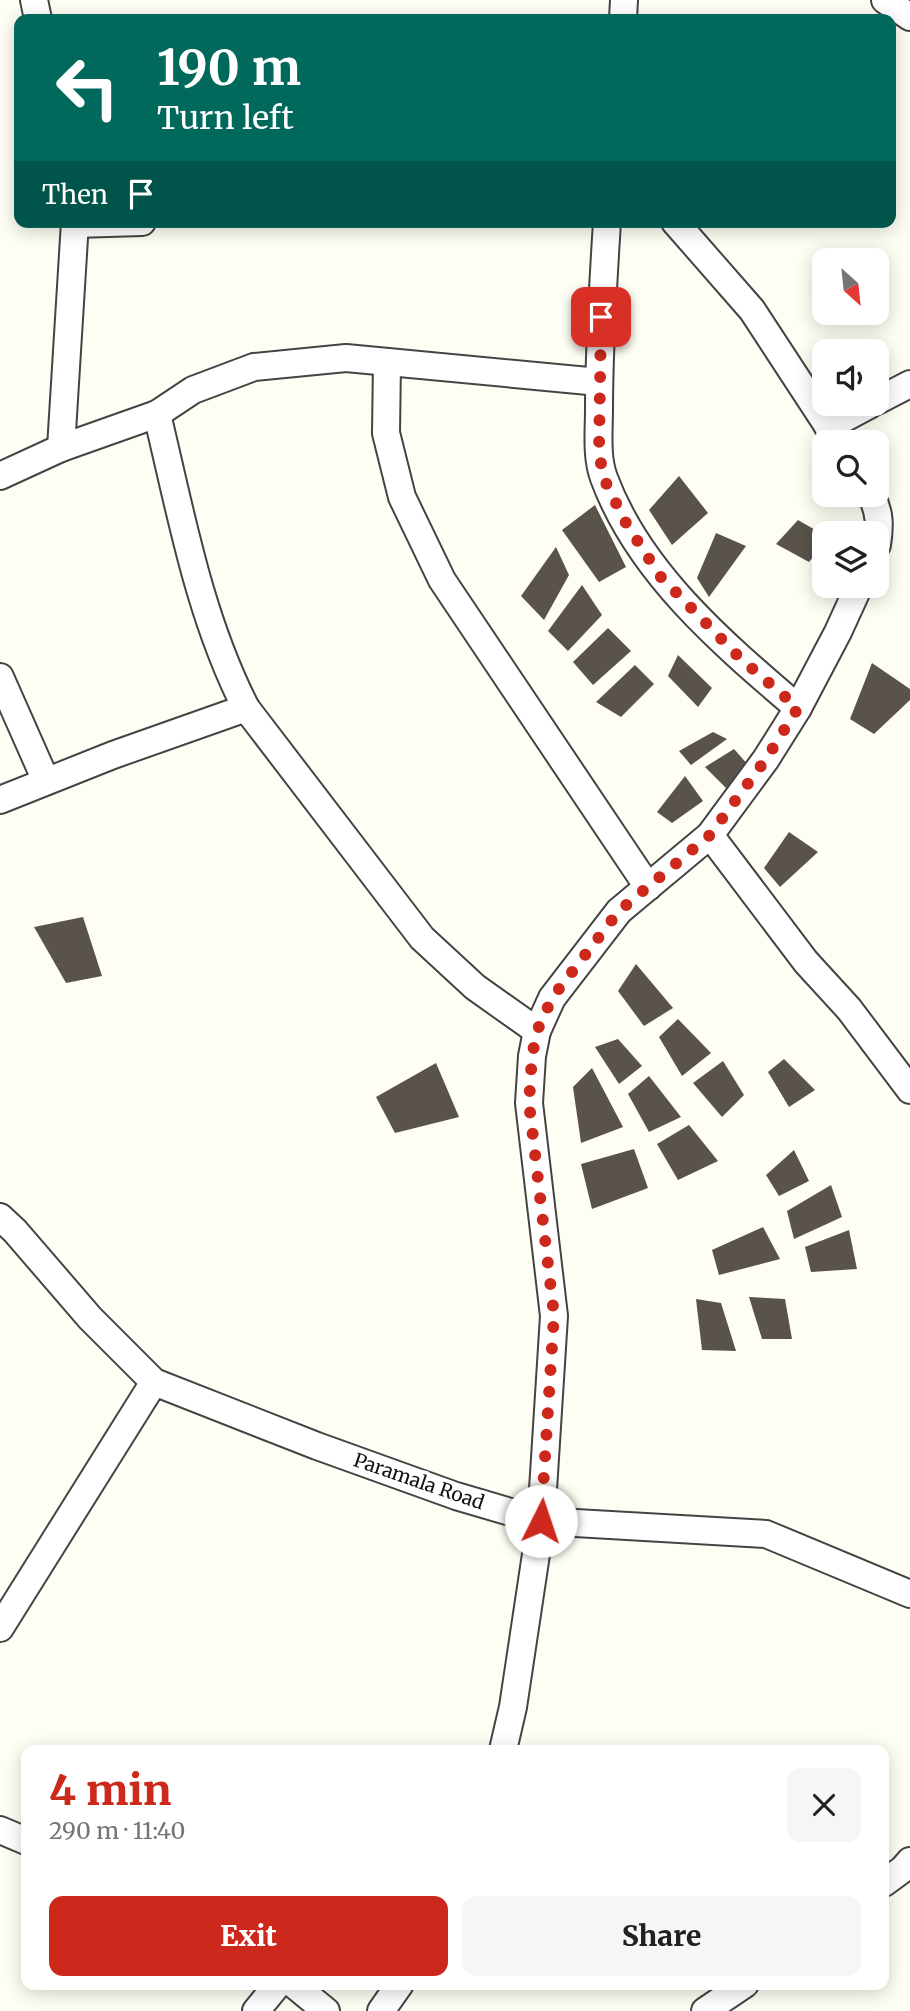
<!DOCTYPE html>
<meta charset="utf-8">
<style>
body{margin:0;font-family:Merriweather,serif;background:#f6f6f6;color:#202124;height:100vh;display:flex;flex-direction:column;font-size:26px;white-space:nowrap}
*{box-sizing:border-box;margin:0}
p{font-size:23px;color:#757577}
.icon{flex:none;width:38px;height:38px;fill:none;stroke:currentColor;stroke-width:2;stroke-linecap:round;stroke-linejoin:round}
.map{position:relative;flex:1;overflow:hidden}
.sheet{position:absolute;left:21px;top:1745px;width:868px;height:245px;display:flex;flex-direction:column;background:#fff;border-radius:14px;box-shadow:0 4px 18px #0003}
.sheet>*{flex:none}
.top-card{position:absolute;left:14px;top:14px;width:882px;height:214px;border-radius:14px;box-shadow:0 4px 18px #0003;background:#00695c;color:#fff;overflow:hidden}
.needle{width:46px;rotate:153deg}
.buttons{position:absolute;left:812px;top:248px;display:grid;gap:14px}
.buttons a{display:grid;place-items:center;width:77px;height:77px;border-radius:14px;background:#fff;box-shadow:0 4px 18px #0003;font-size:35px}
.pin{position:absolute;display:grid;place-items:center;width:60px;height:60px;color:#fff;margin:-30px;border-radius:14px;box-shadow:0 4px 10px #0006}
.me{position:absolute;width:77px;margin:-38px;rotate:4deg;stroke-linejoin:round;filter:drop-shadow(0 0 5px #0008)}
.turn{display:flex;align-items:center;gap:24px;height:147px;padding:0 28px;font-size:32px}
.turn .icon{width:91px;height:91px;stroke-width:2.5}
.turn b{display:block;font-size:49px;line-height:60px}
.then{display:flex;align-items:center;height:66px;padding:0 28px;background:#0003;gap:14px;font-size:26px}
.round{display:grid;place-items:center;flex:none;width:74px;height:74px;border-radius:14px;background:#f6f6f6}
.headline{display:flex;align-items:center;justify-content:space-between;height:119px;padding:0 28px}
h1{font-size:42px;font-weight:800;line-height:52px;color:#cd281c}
.primary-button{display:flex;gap:14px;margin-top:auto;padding:14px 28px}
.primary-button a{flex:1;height:80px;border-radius:14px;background:#cd281c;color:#fff;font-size:28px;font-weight:800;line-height:80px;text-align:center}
.primary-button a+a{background:#f6f6f6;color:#202124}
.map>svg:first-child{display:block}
.building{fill:#5a534c}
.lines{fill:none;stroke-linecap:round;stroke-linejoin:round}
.minor-casing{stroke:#444;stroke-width:30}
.minor{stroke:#fff;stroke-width:26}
.route{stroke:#cd281c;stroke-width:12;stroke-dasharray:0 21.6}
.labels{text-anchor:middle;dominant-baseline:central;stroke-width:7;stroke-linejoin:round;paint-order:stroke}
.street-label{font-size:19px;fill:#111;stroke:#fff}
</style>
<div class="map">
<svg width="910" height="2011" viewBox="0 0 910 2011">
<rect width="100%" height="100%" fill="#fffef4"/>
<g class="building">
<path d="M679 476 708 513 672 545 649 510Z"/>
<path d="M595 505 626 567 599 582 562 530Z"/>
<path d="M798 520 824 535V544L809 562 776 544Z"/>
<path d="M716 533 746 546 709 597 697 578Z"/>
<path d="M556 547 569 575 544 620 521 596Z"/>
<path d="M582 585 602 615 568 651 548 631Z"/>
<path d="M608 628 631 651 593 685 573 662Z"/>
<path d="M678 655 712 688 698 707 668 676Z"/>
<path d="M872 663 910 689V700L874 734 850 719Z"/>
<path d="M635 665 654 684 621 717 596 702Z"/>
<path d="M713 732 727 739 691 765 679 751Z"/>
<path d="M734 749 750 767 726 788 705 767Z"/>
<path d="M685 776 703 801 672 823 657 812Z"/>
<path d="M789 832 818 852 780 887 764 868Z"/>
<path d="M83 917 102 976 66 983 34 927Z"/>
<path d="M636 964 673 1008 644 1026 618 991Z"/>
<path d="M678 1019 711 1053 682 1076 659 1037Z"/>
<path d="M618 1039 642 1066 619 1084 595 1047Z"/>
<path d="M784 1059 815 1090 789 1107 768 1072Z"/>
<path d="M723 1061 744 1095 722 1117 693 1083Z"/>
<path d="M436 1063 459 1117 395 1133 376 1097Z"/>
<path d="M592 1068 623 1127 581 1143 573 1087Z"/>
<path d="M649 1076 681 1117 649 1132 628 1094Z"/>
<path d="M689 1125 718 1161 678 1180 657 1144Z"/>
<path d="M634 1149 648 1188 592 1209 581 1164Z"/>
<path d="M794 1150 809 1181 779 1196 766 1175Z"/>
<path d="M831 1185 842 1217 794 1239 787 1211Z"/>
<path d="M763 1227 780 1259 719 1275 712 1250Z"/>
<path d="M849 1230 857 1269 811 1272 805 1247Z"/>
<path d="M749 1297 785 1299 792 1339H762Z"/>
<path d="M696 1299 721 1303 736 1351 702 1350Z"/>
</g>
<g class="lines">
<defs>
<g id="minor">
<path d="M34 0 38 19"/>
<path d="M885 0 910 17"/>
<path d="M623 19 624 0"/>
<path d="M607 222C603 285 599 346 599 409 599 431 596 457 604 478 639 573 723 644 798 708"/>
<path d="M675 222 752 310 839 443"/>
<path d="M75 224 142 222"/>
<path d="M387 362 386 433 402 497 442 580 648 887"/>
<path d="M877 401 910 384"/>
<path d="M157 414C181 514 199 616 246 708L422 938 475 987 537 1031"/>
<path d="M828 427 871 404"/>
<path d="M61 448 75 222"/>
<path d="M0 476 61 448 157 414 193 390 254 367 346 358 599 382"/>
<path d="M871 495C880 512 880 526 877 545"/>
<path d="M0 677 46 781"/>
<path d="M0 800 113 755 246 708"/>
<path d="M710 835 806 962 849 1009 910 1090"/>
<path d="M0 1217 15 1231 90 1318 154 1382 317 1446 456 1496 541 1521 766 1534 910 1594"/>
<path d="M0 1628 154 1382"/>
<path d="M503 1750 513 1707 541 1521 554 1316 529 1103 532 1056 537 1031 552 998 619 911 710 835 766 759 798 708 838 632 859 586"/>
<path d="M0 1830 26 1841"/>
<path d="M884 1883 903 1869 910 1861"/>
<path d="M293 1984 326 2011"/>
<path d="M256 2011 278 1984"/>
<path d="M381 2011 400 1984"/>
<path d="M705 2011 745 1984"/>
</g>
</defs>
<use href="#minor" class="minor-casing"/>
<use href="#minor" class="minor"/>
</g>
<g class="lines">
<path class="route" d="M541 1521 554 1315 529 1103 532 1056 537 1031 552 998 619 911 710 835 766 759 798 708 740 658 660 576 626 523 603 477 599 450 601 317"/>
</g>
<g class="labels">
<g class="street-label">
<text transform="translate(419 1481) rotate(19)">Paramala Road</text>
</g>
</g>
</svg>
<div class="buttons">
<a><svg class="needle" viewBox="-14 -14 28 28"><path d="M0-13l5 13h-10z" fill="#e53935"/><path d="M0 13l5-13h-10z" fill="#757577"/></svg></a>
<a><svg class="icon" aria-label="sound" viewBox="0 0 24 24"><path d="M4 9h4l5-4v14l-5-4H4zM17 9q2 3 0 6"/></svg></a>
<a><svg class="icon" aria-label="search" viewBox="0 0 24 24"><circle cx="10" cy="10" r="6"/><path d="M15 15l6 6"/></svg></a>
<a><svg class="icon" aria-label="layers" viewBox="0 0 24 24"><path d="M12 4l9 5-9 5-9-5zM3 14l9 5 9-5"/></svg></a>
</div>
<div class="pin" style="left:601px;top:317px;background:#d93025"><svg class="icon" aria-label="arrive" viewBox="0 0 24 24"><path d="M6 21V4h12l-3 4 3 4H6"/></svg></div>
<svg class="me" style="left:541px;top:1521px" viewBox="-20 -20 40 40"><circle r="19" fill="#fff"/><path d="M0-13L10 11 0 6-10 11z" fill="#cd281c"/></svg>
<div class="top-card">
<div class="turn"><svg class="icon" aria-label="left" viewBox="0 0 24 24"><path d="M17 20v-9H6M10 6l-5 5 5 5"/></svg><div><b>190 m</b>Turn left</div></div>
<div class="then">Then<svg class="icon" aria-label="arrive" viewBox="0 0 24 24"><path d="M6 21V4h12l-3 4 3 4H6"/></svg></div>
</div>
<section class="sheet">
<div class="headline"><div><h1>4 min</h1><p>290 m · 11:40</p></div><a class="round"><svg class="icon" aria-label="close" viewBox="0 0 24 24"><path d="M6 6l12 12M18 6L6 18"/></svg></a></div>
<div class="primary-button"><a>Exit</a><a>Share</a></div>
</section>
</div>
